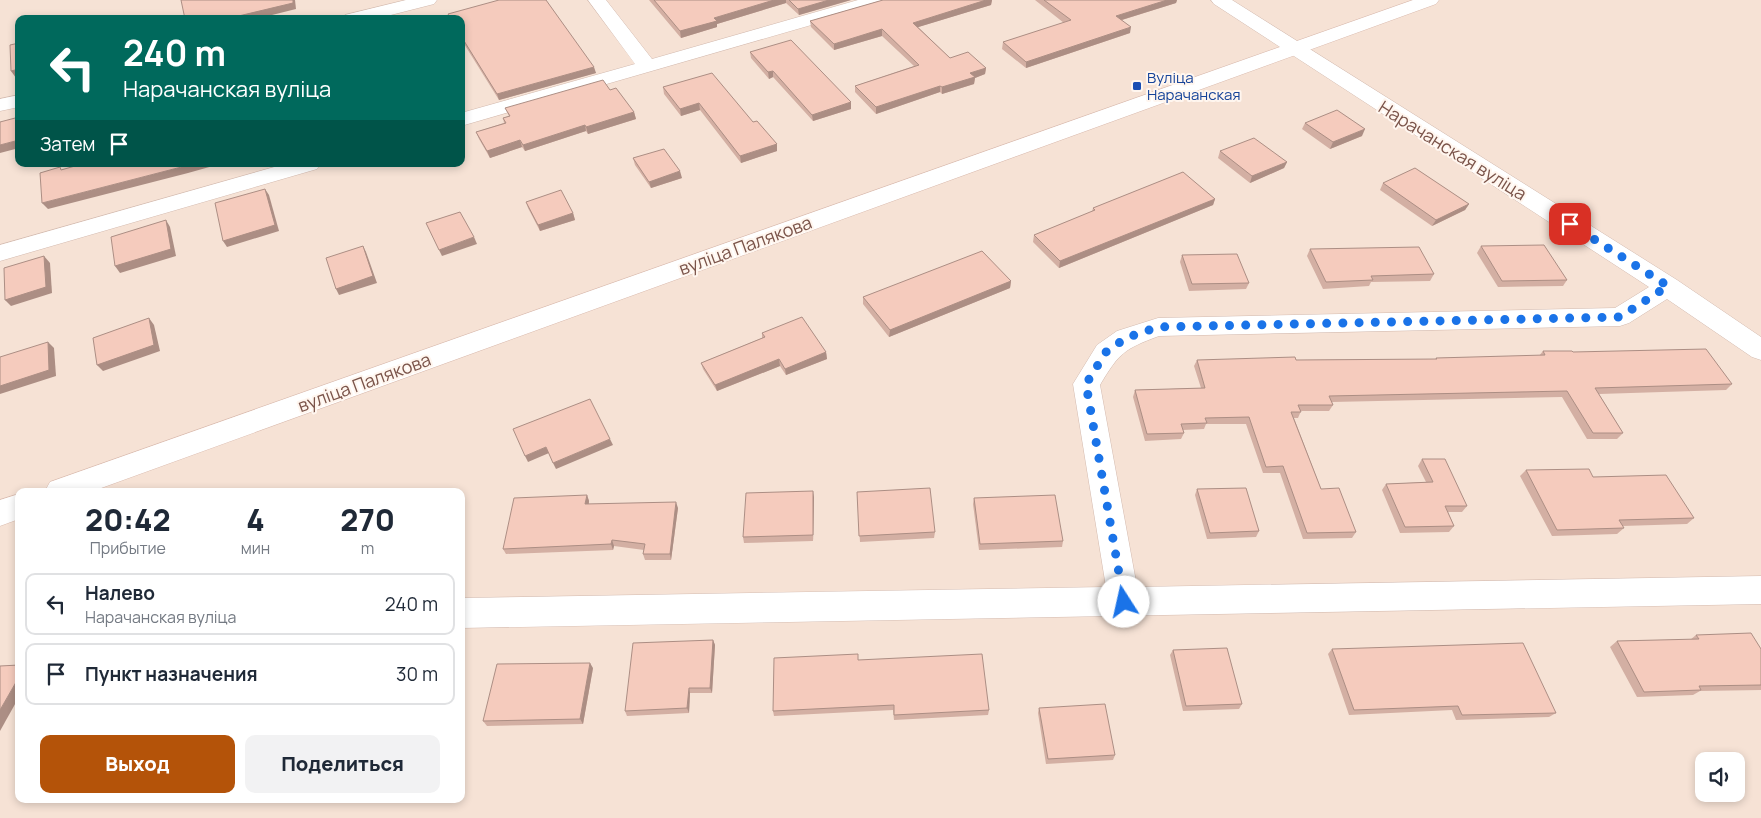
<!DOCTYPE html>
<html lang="ru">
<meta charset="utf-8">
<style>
body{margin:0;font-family:Manrope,sans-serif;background:#f2f2f3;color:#1f2937;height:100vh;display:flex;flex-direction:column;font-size:19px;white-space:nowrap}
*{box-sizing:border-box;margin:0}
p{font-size:16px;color:#747a83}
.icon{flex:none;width:28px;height:28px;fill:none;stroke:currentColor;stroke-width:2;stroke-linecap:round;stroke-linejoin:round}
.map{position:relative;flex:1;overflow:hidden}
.panel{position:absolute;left:15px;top:488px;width:450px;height:315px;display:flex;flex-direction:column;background:#fff;border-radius:10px;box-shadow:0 2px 8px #0003}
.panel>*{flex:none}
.top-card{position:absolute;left:15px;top:15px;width:450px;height:152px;border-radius:10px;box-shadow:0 2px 8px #0003;background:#00695c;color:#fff;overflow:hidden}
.controls{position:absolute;left:1695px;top:752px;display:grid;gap:10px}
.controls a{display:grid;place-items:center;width:50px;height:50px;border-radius:10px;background:#fff;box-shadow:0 2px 8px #0003;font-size:25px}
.pin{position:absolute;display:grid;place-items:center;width:42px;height:42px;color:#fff;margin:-21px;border-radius:10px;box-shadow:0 2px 8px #0006}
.me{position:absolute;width:55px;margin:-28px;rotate:350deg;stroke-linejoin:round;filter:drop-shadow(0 0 4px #0008)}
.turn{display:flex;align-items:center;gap:18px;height:105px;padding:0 25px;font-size:22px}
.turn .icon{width:65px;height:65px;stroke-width:2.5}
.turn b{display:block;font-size:35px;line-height:42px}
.then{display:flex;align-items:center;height:48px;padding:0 25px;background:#0003;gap:10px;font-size:19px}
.eta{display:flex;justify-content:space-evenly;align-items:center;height:85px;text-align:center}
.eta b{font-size:30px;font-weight:800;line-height:35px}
.primary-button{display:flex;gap:10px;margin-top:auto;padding:10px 25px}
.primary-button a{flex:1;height:58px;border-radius:10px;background:#b45309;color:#fff;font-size:20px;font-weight:800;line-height:58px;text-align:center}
.primary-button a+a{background:#f2f2f3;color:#1f2937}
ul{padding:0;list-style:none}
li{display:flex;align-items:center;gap:15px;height:62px;margin:0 10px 8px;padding:0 15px;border:2px solid #e0e1e3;border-radius:10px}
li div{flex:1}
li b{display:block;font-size:19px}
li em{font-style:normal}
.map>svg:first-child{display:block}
.residential{fill:#f6e2d5;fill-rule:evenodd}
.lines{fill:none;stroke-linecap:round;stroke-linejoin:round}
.street-casing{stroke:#d3baaf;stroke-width:1}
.secondary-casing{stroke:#d9baae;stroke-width:1}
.street{fill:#fff;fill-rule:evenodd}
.secondary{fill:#fff;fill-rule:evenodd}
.wall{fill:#d3afa3}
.shaded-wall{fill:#ac8e84}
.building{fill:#f5cbbd;stroke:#ac8e84}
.route{stroke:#1a73e8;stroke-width:9;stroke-dasharray:0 16.2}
.transit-dot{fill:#1a4fb4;stroke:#fff6ef;stroke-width:2}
.labels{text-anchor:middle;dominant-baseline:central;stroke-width:4;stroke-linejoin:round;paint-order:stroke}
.far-transit-label{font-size:15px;fill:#164399;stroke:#fff6ef;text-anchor:start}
.street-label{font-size:18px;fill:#7a5349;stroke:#fff6ef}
</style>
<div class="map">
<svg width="1761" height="818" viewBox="0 0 1761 818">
<rect width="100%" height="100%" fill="#fef2e7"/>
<path class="residential" d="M0 0H1761V818H0ZM19 19H461V164H19ZM19 491H461V799H19ZM1704 761H1736V794H1704Z"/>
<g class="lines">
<defs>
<g id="street">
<path d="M406 0H437L434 4 375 19H343L345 15Z"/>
<path d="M588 0H606L652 59 858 0H887L884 4 461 126V113L635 64Z"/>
<path d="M1211 0H1232L1677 280 1761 337V360L1752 357 1667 299 1629 323 1620 326 1159 336C1124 349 1119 353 1100 385L1137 587 1761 576V604L461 628V598L1106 587 1073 384 1097 345 1117 331 1158 318 1615 308 1649 287 1214 4Z"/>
<path d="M19 95V107L0 111V99Z"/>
<path d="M285 164H320L317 169 0 261V245Z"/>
</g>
<g id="secondary">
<path d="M1413 0H1439L1436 4 93 491H45L50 482Z"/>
<path d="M19 494V519L0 526V500Z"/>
</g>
</defs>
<use href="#street" class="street-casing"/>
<use href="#secondary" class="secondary-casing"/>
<use href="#street" class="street"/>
<use href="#secondary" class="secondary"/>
</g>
<g class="wall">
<path d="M499 0H546L596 73 499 100 461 39V19L499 1Z"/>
<path d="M649 0H851L799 15 786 3 717 24V27L681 38Z"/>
<path d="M883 0H992L991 5 918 27 950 58 986 68 985 74 975 78 974 84 942 94 940 92 876 114 855 92V86L914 66 882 36 834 50 811 27 810 21Z"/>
<path d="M1035 0H1177L1176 3 1122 20 1130 33 1026 68 1002 49 1003 42 1064 23Z"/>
<path d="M750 52 851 102V109L813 121 773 77 769 79 751 58Z"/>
<path d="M663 87 753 122 777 144V151L741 163 700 110 681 116 664 94Z"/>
<path d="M610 90 634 112 636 119 588 134 586 131 525 151 522 147 490 158 479 139 476 132 504 123 503 118 509 116 505 108Z"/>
<path d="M1305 123 1362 136 1330 149 1302 129Z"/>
<path d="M1220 151 1287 162 1284 168 1250 183 1218 158Z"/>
<path d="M633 158 682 178 651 188 635 165Z"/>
<path d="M1383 183 1469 204 1465 210 1432 226 1380 190Z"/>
<path d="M1215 199 1213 205 1059 268 1033 242 1034 235 1092 212 1093 208Z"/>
<path d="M526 202 573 213 575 220 540 231 528 208Z"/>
<path d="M1481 246 1567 280 1563 286 1498 287 1477 253Z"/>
<path d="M1310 249 1434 274 1430 281 1371 282 1369 286 1323 289 1307 256Z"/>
<path d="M1182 255 1249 283 1246 289 1189 291 1180 262Z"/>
<path d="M1011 281 1010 288 889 337 863 304V297Z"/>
<path d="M762 333 826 352 827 359 786 375 780 366 717 391 703 369 701 363 762 338Z"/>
<path d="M1543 351 1573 352 1732 384 1726 390 1599 394 1623 433 1617 439H1587L1562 397 1332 402 1333 405 1329 411H1301L1298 418H1294L1321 489 1356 532 1352 538 1303 539 1280 473H1263L1246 424H1206L1204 429 1183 430 1184 433 1181 439 1145 441 1133 397 1135 390 1201 388 1194 366 1197 360H1296L1435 359 1436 358 1539 356Z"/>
<path d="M1422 459 1467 506 1462 512H1448L1454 526 1449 532 1400 533 1382 490 1386 484 1426 482 1418 466Z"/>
<path d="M1526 470 1694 518 1687 524 1622 526 1624 528 1617 534 1552 536 1520 476Z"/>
<path d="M1197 489 1259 531 1256 537 1207 539 1195 495Z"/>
<path d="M857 492 935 532 934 538 860 542Z"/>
<path d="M587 495 589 501V504L678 508 671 560H645L643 554 644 550 614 546 613 550 506 554 503 549Z"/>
<path d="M814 497 813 541 744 543 743 537Z"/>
<path d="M974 498 1063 541 1062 547 979 550 973 504Z"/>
<path d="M1696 635 1761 649V690L1700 691 1693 695 1637 697 1610 647 1617 641 1690 640Z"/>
<path d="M713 640 715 645 712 693H690L689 713 627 716 625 711Z"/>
<path d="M1332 649 1556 713 1549 717 1456 720 1452 710 1349 715 1328 654Z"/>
<path d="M1173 650 1242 704 1239 709 1183 711 1170 655Z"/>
<path d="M858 660 989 710 988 715 894 720 893 710 774 716 773 711Z"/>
<path d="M593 668 583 724 487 726 483 721Z"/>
<path d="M1039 708 1115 755 1113 760 1046 764 1038 713Z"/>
</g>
<g class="shaded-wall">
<path d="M293 0H295L296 9 256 19H226Z"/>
<path d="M774 0H786V3L717 24V27L681 38 680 31 714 18Z"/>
<path d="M829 0H851L799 15 798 9Z"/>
<path d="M986 0H992L991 5 912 29 913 23Z"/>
<path d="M1167 0H1177L1176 3 1115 22 1116 16Z"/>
<path d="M1131 27 1130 33 1026 68V62Z"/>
<path d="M882 29V36L834 50V44Z"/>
<path d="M594 67 596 73 499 100 497 94Z"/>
<path d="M986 68 985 74 975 78 974 84 942 94V87L970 73Z"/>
<path d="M19 69V77L16 78 11 71Z"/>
<path d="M773 71V77L769 79 768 72Z"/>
<path d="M940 86V92L876 114V107Z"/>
<path d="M851 102V109L813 121 812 115Z"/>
<path d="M699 103 700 110 681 116 680 109Z"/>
<path d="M634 112 636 119 588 134 586 127Z"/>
<path d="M585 125 586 131 525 151 523 145Z"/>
<path d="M1365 129 1362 136 1330 149 1333 142Z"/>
<path d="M19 140V148L0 153V145Z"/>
<path d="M520 140 522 147 490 158 487 151Z"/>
<path d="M777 144V151L741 163 740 156Z"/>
<path d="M1287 162 1284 168 1250 183 1252 176Z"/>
<path d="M193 164H220L188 173 48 209 42 203Z"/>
<path d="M680 171 682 178 651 188 649 182Z"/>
<path d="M265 189 269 195 279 231 227 247 223 241Z"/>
<path d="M1215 199 1213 205 1059 268 1060 261Z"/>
<path d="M1469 204 1465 210 1432 226 1436 220Z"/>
<path d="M573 213 575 220 540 231 538 225Z"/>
<path d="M166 220 170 227 176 256 120 273 115 266Z"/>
<path d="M474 237 477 244 442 256 439 250Z"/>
<path d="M363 246 366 252 377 283 339 295 336 289Z"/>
<path d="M44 256 50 263 52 293 11 306 5 300Z"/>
<path d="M1011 281 1010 288 889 337 890 330Z"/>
<path d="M149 318 154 325 160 351 103 371 97 365Z"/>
<path d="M48 342 54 348 56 376 0 394V386Z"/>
<path d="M826 352 827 359 786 375 785 369Z"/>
<path d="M779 359 780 366 717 391 715 385Z"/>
<path d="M610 439 613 445 556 469 553 463Z"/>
<path d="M546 447 549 453 528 462 525 456Z"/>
<path d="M813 491 814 497 813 541Z"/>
<path d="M587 495 589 501 588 510 585 504Z"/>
<path d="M676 502 678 508 671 560 670 554Z"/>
<path d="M612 540 614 546 613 550 611 544Z"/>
<path d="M713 640 715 645 712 693 710 688Z"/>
<path d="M590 663 593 668 583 724 580 719Z"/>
<path d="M19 677V697L0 731V710Z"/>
<path d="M689 688 690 693 689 713 687 708Z"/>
</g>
<g class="building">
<path d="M181 0H293V3L226 19H185Z"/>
<path d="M499 0H546L594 67 497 94 461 36V19H451L448 14Z"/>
<path d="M654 0H774L714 18 717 21 680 31Z"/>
<path d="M789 0H829L798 9Z"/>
<path d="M883 0H986L913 23 950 58 968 52 986 68 970 73 975 77 942 87 940 86 876 107 855 86 919 65 882 29 834 44 810 21Z"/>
<path d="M1044 0H1167L1116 16 1131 27 1026 62 1003 42 1071 20Z"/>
<path d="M791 40 851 102 812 115 773 71 768 72 750 52Z"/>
<path d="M19 43V69L11 71 10 45Z"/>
<path d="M712 73 753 122 757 121 777 144 740 156 699 103 680 109 663 87Z"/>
<path d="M603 80 610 90 616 88 634 112 586 127 585 125 523 145 520 140 487 151 476 132 506 123 503 118 510 116 505 108Z"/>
<path d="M1337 110 1365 129 1333 142 1305 123Z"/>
<path d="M19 117V140L0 145V122Z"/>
<path d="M1254 138 1287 162 1252 176 1220 151Z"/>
<path d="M664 149 680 171 649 182 633 158Z"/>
<path d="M82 164H193L42 203 40 173 60 167 61 170Z"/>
<path d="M1415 168 1469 204 1436 220 1383 183Z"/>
<path d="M1183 172 1215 199 1060 261 1034 235 1095 210 1093 208Z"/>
<path d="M265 189 275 225 223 241 215 203Z"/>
<path d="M561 190 573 213 538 225 526 202Z"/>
<path d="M460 212 474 237 439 250 426 223Z"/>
<path d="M166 220 171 249 115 266 111 237Z"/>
<path d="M1544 245 1567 280 1502 281 1481 246Z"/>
<path d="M363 246 373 276 336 289 326 258Z"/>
<path d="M1419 247 1434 274 1371 276 1373 280 1326 282 1310 249Z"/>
<path d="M982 251 1011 281 890 330 863 297Z"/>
<path d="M1237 254 1249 283 1192 284 1182 255Z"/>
<path d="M44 256 46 287 5 300 4 268Z"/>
<path d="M802 317 826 352 785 369 779 359 715 385 701 363 765 337 762 333Z"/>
<path d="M149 318 154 345 97 365 93 338Z"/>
<path d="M48 342 49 370 0 386V357Z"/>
<path d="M1706 349 1732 384 1595 388 1623 433H1593L1567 391 1329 396 1333 405H1298L1301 412H1291L1321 489 1339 488 1356 532 1307 533 1283 466 1266 467 1249 417 1205 418 1207 423 1181 424 1184 433 1147 434 1135 390 1205 388 1197 360 1295 357 1296 360 1437 359 1436 358 1545 355 1543 351H1572L1573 352Z"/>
<path d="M590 399 610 439 553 463 546 447 525 456 513 429Z"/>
<path d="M1422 459H1445L1467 506H1445L1454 526 1405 527 1386 484 1433 482Z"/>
<path d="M1589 469 1593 477 1666 475 1694 518 1619 520 1624 528 1557 530 1526 470Z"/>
<path d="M930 488 935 532 859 536 857 492Z"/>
<path d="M1246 488 1259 531 1210 533 1197 489Z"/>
<path d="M813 491V535L743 537 746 493Z"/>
<path d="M587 495 585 504 676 502 670 554H643L645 544 612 540 611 544 503 549 514 498Z"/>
<path d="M1055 495 1063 541 980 544 974 498Z"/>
<path d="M1751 633 1761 649V685L1699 686 1701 690 1644 692 1617 641 1699 639 1696 635Z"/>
<path d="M713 640 710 688H689L687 708 625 711 633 643Z"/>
<path d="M1523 643 1556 713 1462 715 1458 706 1354 710 1332 649Z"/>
<path d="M1227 648 1242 704 1186 706 1173 650Z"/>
<path d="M858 654V660L982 654 989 710 894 715V705L773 711 774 658Z"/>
<path d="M590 663 580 719 483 721 497 664Z"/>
<path d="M19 665V677L0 710V666Z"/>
<path d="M1105 704 1115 755 1048 759 1039 708Z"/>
</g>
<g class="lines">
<path class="route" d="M1124 602 1086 384 1106 352 1126 338 1158 327 1620 317 1668 286 1570 224"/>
</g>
<rect class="transit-dot" x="1132" y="81" width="10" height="10" rx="2.5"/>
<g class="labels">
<g class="far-transit-label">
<text x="1147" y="77">Вуліца<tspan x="1147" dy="17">Нарачанская</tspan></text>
</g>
<g class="street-label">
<text transform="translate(1453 150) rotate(32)">Нарачанская вуліца</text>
<text transform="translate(745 245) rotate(-20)">вуліца Палякова</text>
<text transform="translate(364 382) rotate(-20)">вуліца Палякова</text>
</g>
</g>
</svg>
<div class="controls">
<a><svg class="icon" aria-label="sound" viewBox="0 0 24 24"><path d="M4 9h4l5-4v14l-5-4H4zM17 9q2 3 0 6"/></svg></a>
</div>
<div class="pin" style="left:1570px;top:224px;background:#d93025"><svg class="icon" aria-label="arrive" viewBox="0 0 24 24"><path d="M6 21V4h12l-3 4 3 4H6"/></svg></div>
<svg class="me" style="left:1124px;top:602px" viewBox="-20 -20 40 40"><circle r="19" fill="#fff"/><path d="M0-13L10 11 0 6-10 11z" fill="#1a73e8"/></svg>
<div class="top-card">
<div class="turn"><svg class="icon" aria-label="left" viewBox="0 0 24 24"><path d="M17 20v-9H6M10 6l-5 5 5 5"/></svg><div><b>240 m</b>Нарачанская вуліца</div></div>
<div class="then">Затем<svg class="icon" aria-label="arrive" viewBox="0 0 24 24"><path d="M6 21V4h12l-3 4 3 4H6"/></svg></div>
</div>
<section class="panel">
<div class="eta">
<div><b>20:42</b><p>Прибытие</p></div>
<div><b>4</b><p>мин</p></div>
<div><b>270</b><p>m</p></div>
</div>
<ul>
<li><svg class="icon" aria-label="left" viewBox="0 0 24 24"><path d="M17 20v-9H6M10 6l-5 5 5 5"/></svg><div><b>Налево</b><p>Нарачанская вуліца</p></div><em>240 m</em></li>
<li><svg class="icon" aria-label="arrive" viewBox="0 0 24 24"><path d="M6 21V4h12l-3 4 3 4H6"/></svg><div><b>Пункт назначения</b></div><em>30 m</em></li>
</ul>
<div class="primary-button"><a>Выход</a><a>Поделиться</a></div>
</section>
</div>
